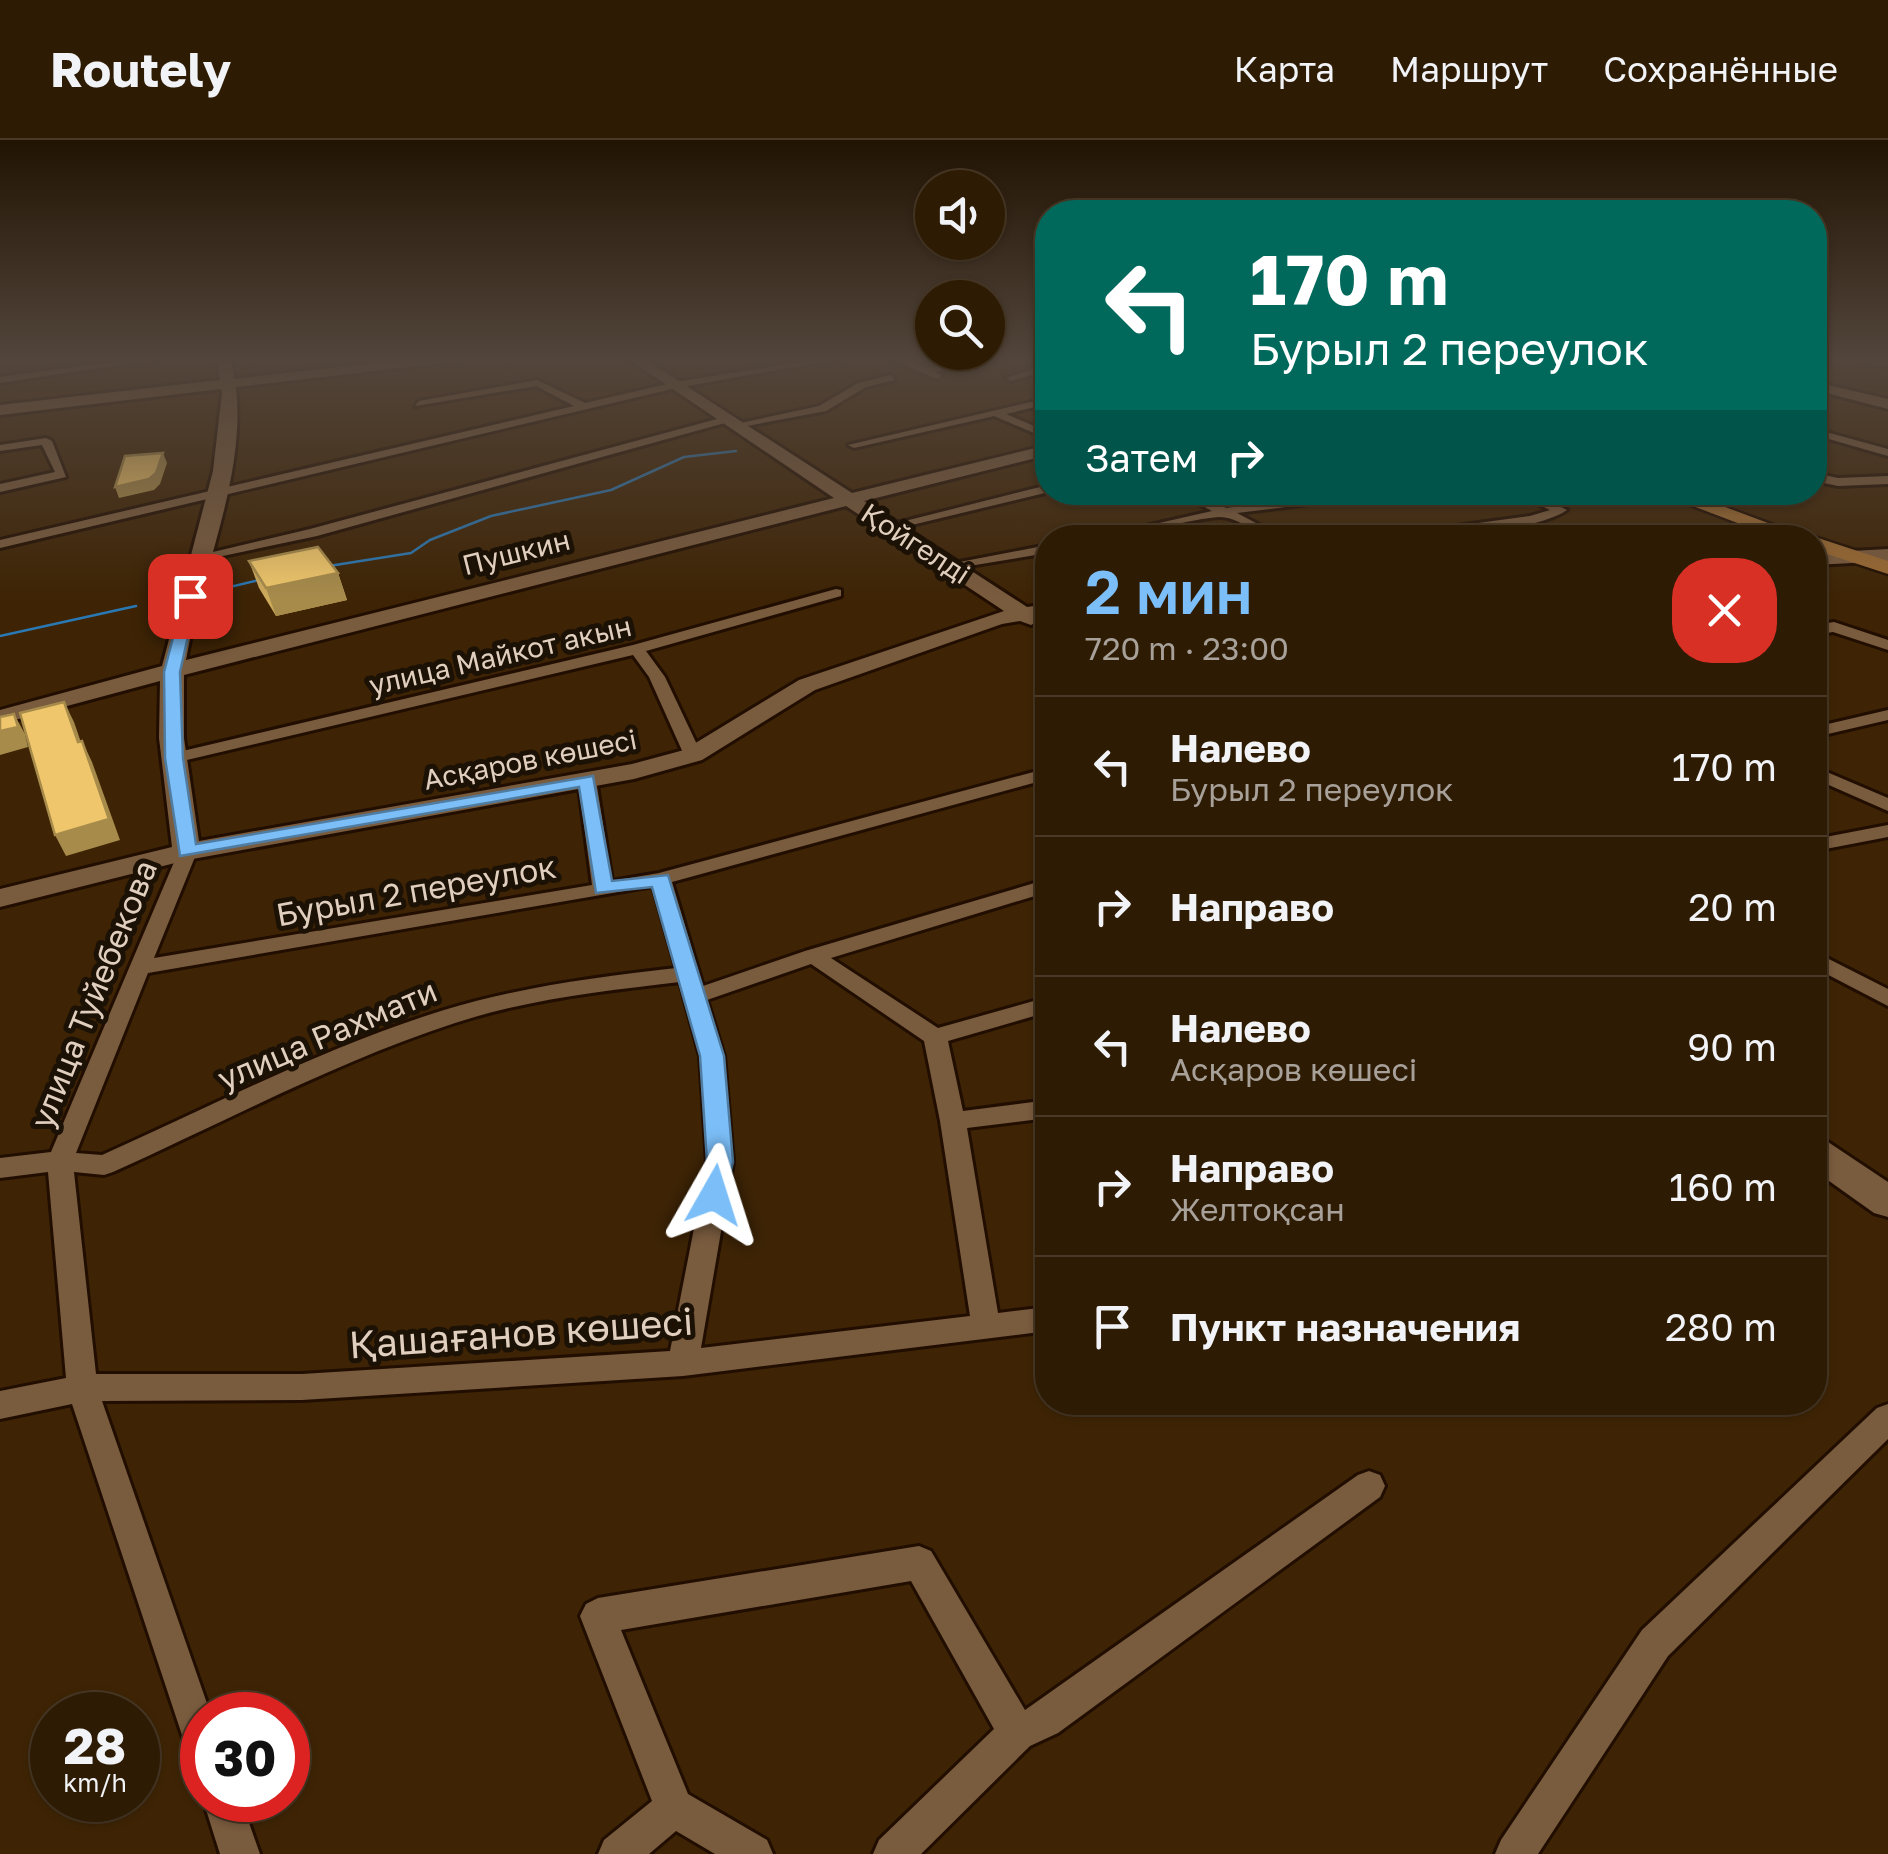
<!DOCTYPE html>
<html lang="ru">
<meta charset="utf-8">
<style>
body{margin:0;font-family:"Golos Text",sans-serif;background:#3a2813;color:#f1f3f6;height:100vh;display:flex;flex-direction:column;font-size:38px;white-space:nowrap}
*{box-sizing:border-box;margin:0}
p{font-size:32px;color:#a7a19a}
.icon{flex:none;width:55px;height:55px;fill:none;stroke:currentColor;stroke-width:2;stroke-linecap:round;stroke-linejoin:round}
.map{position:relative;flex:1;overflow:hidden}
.side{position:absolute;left:1035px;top:385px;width:792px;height:890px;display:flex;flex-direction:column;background:#2e1b04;border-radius:40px;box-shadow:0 2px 8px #0004,0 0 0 2px #493926}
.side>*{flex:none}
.top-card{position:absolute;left:1035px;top:60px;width:792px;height:305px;border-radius:40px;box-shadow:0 2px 8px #0004,0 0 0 2px #493926;background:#00695c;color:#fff;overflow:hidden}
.controls{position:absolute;left:915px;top:30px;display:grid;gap:20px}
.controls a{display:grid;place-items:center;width:90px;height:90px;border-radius:50%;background:#2e1b04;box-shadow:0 2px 8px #0004,0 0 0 2px #493926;font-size:50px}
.speed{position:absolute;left:30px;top:1552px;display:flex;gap:20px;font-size:50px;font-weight:700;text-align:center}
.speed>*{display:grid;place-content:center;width:130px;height:130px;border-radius:50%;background:#2e1b04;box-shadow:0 2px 8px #0004,0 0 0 2px #493926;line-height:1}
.speed small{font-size:25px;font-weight:400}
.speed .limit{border:15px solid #d22;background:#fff;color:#111}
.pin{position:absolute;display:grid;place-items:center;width:85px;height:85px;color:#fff;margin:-42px;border-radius:20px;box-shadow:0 5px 15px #0006}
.me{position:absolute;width:110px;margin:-55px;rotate:6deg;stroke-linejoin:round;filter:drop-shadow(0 0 8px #0008)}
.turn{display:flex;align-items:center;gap:35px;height:210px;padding:0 50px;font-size:45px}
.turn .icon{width:130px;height:130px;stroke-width:2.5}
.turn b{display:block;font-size:70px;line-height:85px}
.then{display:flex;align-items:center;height:95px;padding:0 50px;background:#0003;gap:20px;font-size:38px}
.round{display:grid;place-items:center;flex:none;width:105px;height:105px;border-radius:40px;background:#3a2813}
.overview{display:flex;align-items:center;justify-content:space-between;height:170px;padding:0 50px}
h1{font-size:60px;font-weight:600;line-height:75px;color:#7bbef8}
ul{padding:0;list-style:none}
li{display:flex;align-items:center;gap:30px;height:140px;padding:0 50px;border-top:2px solid #493926}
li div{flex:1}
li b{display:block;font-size:38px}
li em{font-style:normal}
header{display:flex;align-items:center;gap:60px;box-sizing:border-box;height:140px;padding:0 50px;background:#2e1b04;border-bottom:2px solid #493926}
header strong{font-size:48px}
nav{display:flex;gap:55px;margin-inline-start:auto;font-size:35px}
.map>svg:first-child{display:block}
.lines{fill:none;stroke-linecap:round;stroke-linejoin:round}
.stream{stroke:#2a78b4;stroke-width:2.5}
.street-casing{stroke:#210e00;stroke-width:6}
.secondary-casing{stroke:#210e00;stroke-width:6}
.primary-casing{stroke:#210e00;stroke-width:5}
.street{fill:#795b3e;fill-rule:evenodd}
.secondary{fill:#795b3e;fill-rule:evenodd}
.primary{fill:#9b6a33;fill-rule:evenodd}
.wall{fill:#ceaa5c}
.shaded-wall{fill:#a78b4b}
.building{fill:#efc66b;stroke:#a78b4b;stroke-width:2.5}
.route{fill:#7bbef8;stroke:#507ca1;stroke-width:2.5}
.labels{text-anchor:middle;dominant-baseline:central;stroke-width:10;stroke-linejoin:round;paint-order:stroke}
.far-street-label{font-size:28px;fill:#e0cebe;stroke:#1c1105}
.street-label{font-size:32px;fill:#e0cebe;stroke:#1c1105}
.near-street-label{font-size:38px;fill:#e0cebe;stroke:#1c1105}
</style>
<header>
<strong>Routely</strong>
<nav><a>Карта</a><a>Маршрут</a><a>Сохранённые</a></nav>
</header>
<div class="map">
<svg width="1888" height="1714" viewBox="0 0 1888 1714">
<rect width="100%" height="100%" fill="#3e2405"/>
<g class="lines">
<g class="stream">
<path d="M329 426 411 413 430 400 491 376 611 350 684 317 736 311"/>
<path d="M213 451 259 440"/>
<path d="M0 496 136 466"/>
</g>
<defs>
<g id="street">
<path d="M141 218 157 219 0 243V237Z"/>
<path d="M824 218H844L676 248 0 408V400L574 266 536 246 415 266 419 261 537 240 585 263 676 242Z"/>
<path d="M889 218H901L925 228 1001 218 935 232 942 236 937 239Z"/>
<path d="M1855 218 1888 221V227L1857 220Z"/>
<path d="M1048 224V230L1011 241 1006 238Z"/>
<path d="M891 235 895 240 866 247 826 271 736 288 731 285 819 266 858 243Z"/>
<path d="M1048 258V264L1006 274 1048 292V299L994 276 854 308 848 305Z"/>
<path d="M728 276 732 281 317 396 199 421 192 417 310 389Z"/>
<path d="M1815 289 1888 309V316L1815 295Z"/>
<path d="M46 298 52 301 66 337 0 352V344L55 332 42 305 0 311V305Z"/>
<path d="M1815 333 1838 338 1888 336V344L1838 346 1815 341Z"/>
<path d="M1048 345 1049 352 891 390 885 386Z"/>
<path d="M1177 352H1194L1226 368 1353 352H1405L1237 373 1284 398C1259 398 1237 375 1218 377 1175 381 1136 398 1093 398L1212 371Z"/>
<path d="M1514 352H1531L1567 370C1530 395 1415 398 1368 398L1530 376 1550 370Z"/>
<path d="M1048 405V413L951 429 944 425Z"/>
<path d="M836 449 841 450V456L646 511 665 537 702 615 699 619H687L684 615 649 537 633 515 174 623 165 618 174 613 633 505Z"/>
<path d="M1834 482 1888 500V510L1833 492 1815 495V485Z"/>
<path d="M1888 570V580L1815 597V587Z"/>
<path d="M1815 627 1888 658V671L1815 639Z"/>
<path d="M1048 628V639L672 742 703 846 805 811 1048 739V752L831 818 938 888 1048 857V872L948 901 963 971 1048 960V978L967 988 998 1173 1048 1167V1191L683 1236 302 1260 102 1261 211 1575H202V1622L189 1616 72 1264 0 1279V1251L66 1238 48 1032 0 1038V1018L51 1012 180 708H194L197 712 154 818 592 745 578 640 587 635 596 640 612 741 659 733ZM653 746 676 828C597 837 520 847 444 870 327 906 214 965 102 1015L76 1013 148 833ZM811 824 924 901 940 981 970 1176 701 1208 733 1022 724 916 707 860ZM680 842 700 916 707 1022 670 1211 302 1234H96L74 1032 104 1035 113 1032C226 981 338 921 455 883 528 859 604 851 680 842Z"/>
<path d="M1888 685V697L1815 711V699Z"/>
<path d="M1815 812 1888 849V866L1815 828Z"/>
<path d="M1888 1264V1299L1668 1516 1538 1714H1495L1501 1700 1642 1490 1877 1268Z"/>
<path d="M1369 1331 1380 1335 1385 1346 1380 1357 1058 1593 1030 1606 921 1714H873L879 1700 994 1589 911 1441 621 1490 688 1654 767 1700 773 1714H715L676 1691 649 1714H598L604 1700 652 1661 580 1476 586 1464 598 1458 919 1406 931 1411 1025 1570 1358 1335Z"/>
<path d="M203 1660H241L260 1714H220Z"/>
</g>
<g id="secondary">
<path d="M217 218H231L234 239 418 218H458L451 222 236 247C246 338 201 432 186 520L834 358 627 218H643L852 353 1048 305V315L864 361 1027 467 1048 464V476L1031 485 1020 481 1002 484 815 550 702 620 634 639 187 720 0 767V749L172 707 159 598 160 541 0 584V570L162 526 213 331 222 253 221 249 0 275V265L220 240ZM846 366 1004 471 799 540 684 610 632 624 199 701 184 598V535Z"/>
<path d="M1815 242 1888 259V269L1815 250Z"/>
<path d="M1888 409V421L1815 425V413Z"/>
<path d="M1815 998 1828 1002 1888 1042V1077L1874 1073 1815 1031Z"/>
</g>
<g id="primary">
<path d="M1656 352H1685L1808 398H1777Z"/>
<path d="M1815 397 1888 421V434L1815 410Z"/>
</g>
</defs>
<use href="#street" class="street-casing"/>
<use href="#secondary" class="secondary-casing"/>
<use href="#primary" class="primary-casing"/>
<use href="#street" class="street"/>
<use href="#secondary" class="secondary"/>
<use href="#primary" class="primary"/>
</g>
<path class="wall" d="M249 421 338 433 347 460 276 476 259 448Z"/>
<g class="shaded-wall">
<path d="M163 313 167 323 160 344 154 350 119 358 115 347Z"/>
<path d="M338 433 347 460 276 476 266 448Z"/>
<path d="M64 562 74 582 88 623 78 602Z"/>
<path d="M14 574 25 594 28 607 0 615V591Z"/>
<path d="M82 601 92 622 120 700 66 716 55 695Z"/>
</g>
<g class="building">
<path d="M163 313 156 333 149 339 115 347 125 316Z"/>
<path d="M318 407 338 433 266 448 249 421Z"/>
<path d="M64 562 78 602 82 601 109 679 55 695 20 573Z"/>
<path d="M14 574 18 587 0 591V577Z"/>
</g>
<linearGradient id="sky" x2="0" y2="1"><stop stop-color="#221403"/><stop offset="0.48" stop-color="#52453b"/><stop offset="1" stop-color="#52453b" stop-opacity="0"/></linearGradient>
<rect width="1888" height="458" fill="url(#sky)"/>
<path class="route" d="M185 452 197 456 180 532 183 618 196 704 593 636 612 741 668 735 724 916 733 1022 723 1063 714 1066 704 1063 700 1055 707 1022 700 916 652 747 596 753 579 647 180 716 165 618 164 532Z"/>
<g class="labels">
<g class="far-street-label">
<text transform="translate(916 403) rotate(33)">Қойгелді</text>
<text transform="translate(516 412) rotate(-14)">Пушкин</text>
<text transform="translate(500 515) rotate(-13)">улица Майкот акын</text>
<text transform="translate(530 619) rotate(-11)">Асқаров көшесі</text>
</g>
<g class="street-label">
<text transform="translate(416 750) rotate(-10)">Бурыл 2 переулок</text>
<text transform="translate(93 854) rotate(-68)">улица Туйебекова</text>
<text transform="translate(327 894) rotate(-23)">улица Рахмати</text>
</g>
<g class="near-street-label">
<text transform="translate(521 1192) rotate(-4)">Қашағанов көшесі</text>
</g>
</g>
</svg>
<div class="controls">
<a><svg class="icon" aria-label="sound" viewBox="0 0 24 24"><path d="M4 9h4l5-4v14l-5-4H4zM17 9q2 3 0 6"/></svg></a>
<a><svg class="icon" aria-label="search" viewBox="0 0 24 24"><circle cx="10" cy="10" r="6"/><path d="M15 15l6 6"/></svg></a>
</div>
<div class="speed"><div>28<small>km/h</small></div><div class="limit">30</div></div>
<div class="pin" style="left:190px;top:456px;background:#d93025"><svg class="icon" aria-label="arrive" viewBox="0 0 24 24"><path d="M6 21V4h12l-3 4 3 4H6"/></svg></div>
<svg class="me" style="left:714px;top:1055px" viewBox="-20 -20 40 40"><path d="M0-17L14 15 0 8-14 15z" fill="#7bbef8" stroke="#fff" stroke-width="4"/></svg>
<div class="top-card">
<div class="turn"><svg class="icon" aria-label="left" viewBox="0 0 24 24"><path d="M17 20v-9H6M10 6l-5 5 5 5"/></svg><div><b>170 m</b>Бурыл 2 переулок</div></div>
<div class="then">Затем<svg class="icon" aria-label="right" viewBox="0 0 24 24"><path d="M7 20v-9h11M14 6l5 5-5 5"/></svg></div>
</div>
<section class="side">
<div class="overview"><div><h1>2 мин</h1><p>720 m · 23:00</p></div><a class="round" style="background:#d93025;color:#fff"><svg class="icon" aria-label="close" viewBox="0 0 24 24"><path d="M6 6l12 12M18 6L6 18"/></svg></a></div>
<ul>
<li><svg class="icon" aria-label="left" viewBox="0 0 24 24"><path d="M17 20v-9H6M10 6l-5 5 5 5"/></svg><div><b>Налево</b><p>Бурыл 2 переулок</p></div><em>170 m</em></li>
<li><svg class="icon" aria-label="right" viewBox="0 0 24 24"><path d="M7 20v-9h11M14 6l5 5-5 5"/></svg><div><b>Направо</b></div><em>20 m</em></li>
<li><svg class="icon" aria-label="left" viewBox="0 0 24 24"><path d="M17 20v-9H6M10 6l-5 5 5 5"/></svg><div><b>Налево</b><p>Асқаров көшесі</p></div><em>90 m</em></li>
<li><svg class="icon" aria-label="right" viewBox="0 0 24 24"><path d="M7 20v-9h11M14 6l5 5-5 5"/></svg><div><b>Направо</b><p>Желтоқсан</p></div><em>160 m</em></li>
<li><svg class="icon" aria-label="arrive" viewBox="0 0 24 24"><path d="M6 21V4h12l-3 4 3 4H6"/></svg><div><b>Пункт назначения</b></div><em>280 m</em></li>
</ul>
</section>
</div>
